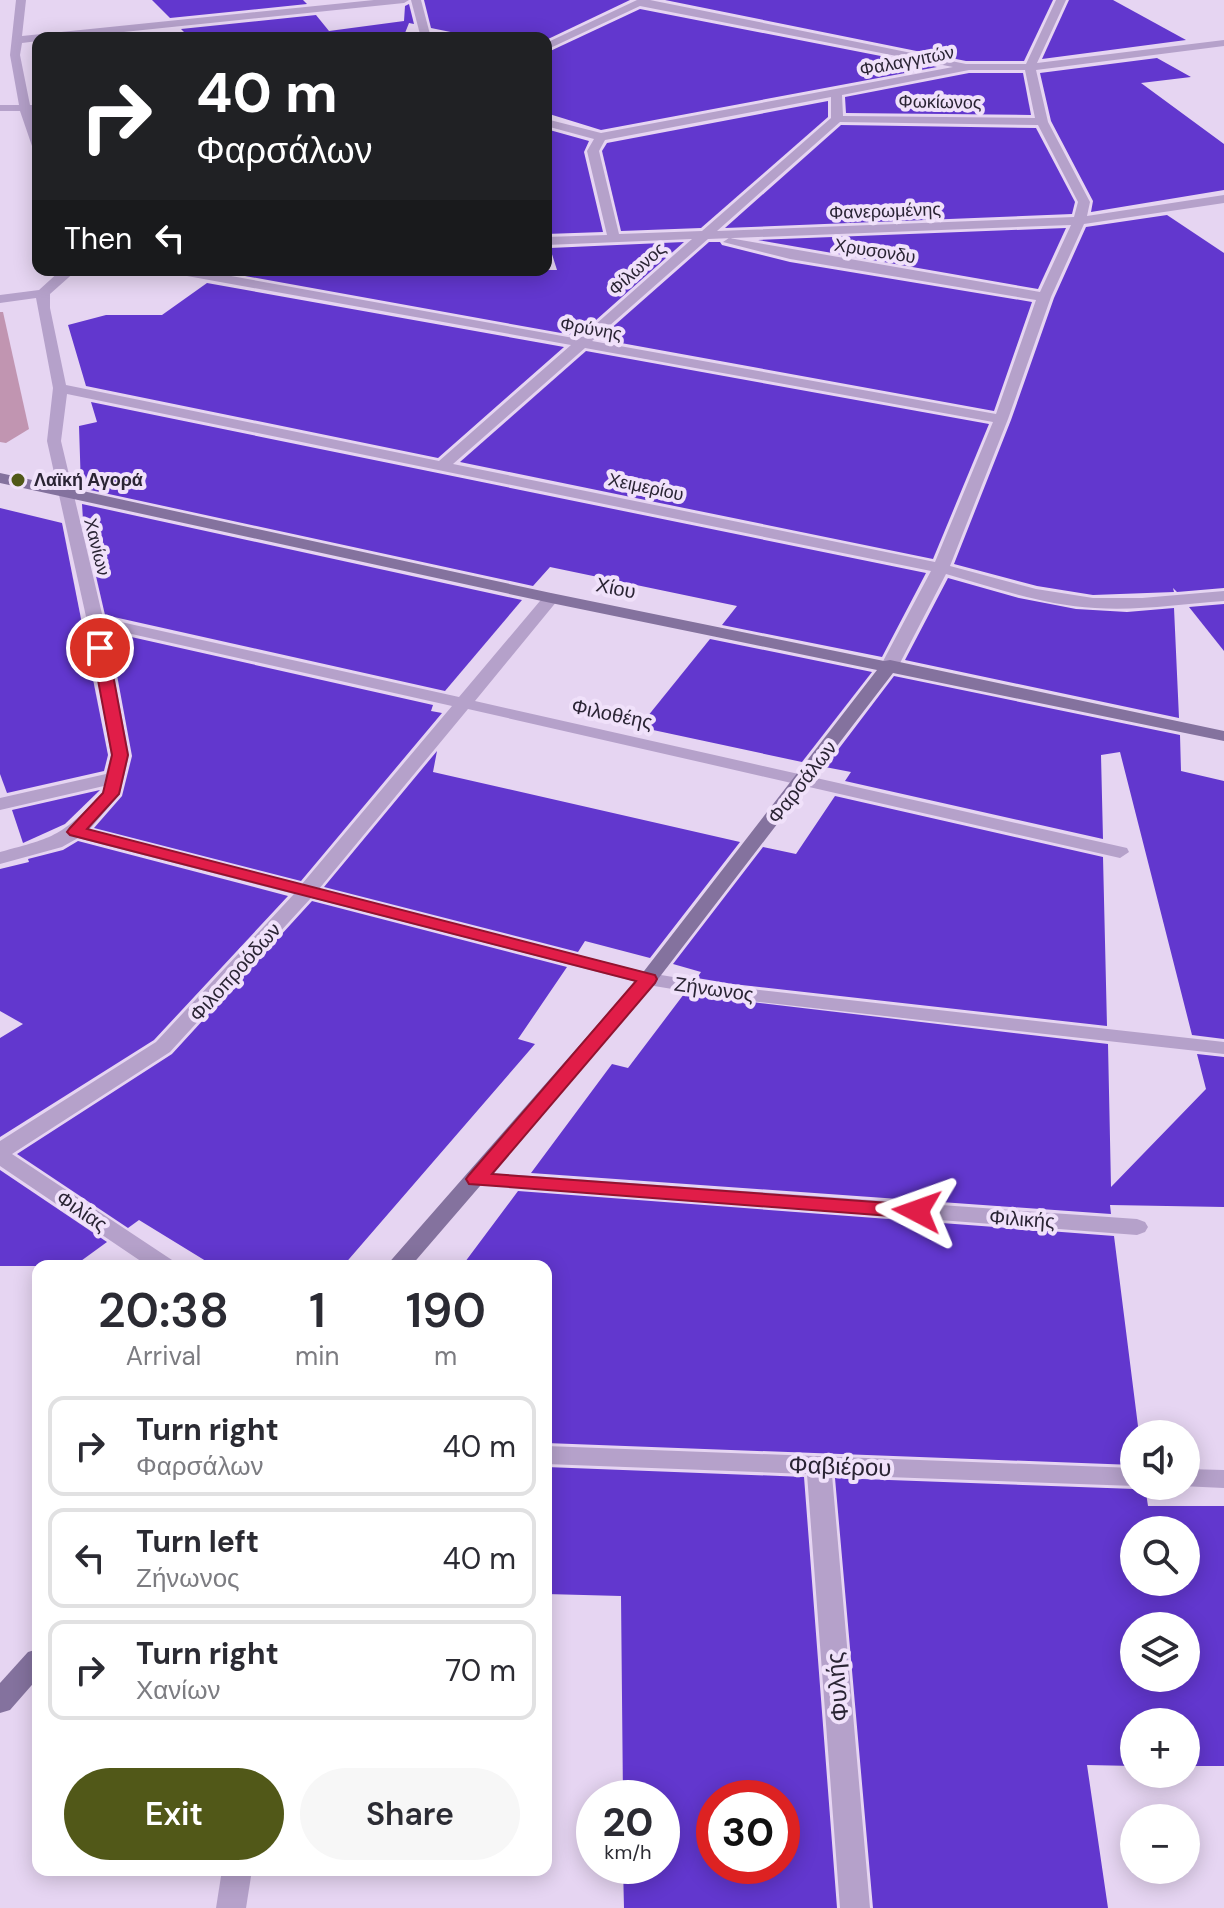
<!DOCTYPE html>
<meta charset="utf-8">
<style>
body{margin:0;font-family:"DM Sans",sans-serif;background:#f7f7f7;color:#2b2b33;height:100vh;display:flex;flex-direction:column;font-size:30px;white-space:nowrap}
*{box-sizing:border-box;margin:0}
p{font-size:26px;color:#7c7c81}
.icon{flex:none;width:44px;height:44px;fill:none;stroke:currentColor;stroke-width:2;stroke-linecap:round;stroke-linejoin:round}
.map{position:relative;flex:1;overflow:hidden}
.panel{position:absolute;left:32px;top:1260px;width:520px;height:616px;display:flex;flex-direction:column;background:#fff;border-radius:16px;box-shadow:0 4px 20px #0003}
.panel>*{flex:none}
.top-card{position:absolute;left:32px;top:32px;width:520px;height:244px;border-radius:16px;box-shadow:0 4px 20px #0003;background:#202124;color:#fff;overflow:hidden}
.controls{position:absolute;left:1120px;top:1420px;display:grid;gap:16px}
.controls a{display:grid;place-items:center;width:80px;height:80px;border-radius:50%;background:#fff;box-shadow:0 4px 20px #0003;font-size:40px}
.speed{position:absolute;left:576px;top:1780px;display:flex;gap:16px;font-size:40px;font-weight:700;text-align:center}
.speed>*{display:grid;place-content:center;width:104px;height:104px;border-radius:50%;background:#fff;box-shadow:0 4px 20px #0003;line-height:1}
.speed small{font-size:20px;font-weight:400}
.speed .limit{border:12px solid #d22;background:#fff;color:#111}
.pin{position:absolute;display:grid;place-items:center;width:68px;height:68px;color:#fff;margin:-34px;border:4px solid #fff;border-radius:50%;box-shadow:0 2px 8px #0007}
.me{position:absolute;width:88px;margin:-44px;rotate:274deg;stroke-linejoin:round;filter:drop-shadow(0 0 6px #0008)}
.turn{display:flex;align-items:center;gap:28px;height:168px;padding:0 32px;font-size:36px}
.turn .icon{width:104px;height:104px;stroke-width:2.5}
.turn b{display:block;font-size:56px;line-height:68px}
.then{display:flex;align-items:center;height:76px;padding:0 32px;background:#0003;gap:16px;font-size:30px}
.eta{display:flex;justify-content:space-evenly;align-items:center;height:136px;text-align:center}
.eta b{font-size:48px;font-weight:600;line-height:56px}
.button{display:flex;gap:16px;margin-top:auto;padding:16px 32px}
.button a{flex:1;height:92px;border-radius:48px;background:#515818;color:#fff;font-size:32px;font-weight:600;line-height:92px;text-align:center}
.button a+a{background:#f7f7f7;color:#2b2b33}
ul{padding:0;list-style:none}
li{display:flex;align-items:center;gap:24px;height:100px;margin:0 16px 12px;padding:0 16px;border:4px solid #e1e1e2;border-radius:16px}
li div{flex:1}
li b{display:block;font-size:30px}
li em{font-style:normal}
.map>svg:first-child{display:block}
.green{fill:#c195b1}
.building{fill:#6237ce;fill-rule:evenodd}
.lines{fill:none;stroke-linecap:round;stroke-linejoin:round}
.street{fill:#b5a1ca;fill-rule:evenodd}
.secondary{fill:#84729e;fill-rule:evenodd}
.route{fill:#e11d48;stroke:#92132f;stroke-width:2}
.poi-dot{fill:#515818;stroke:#f0e1fa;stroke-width:3}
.labels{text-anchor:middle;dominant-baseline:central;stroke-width:8;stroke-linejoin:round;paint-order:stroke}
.far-street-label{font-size:18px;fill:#2a2434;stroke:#f0e1fa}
.far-poi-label{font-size:18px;font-weight:bold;fill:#2a2434;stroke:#f0e1fa;text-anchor:start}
.street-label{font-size:20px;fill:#2a2434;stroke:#f0e1fa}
.near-street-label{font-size:24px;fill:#2a2434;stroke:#f0e1fa}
</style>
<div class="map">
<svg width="1224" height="1908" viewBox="0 0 1224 1908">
<rect width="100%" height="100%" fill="#e6d5f2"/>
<path class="green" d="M0 312H3L29 429 6 443 0 442Z"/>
<g class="building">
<path d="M152 0H303L307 4 170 18Z"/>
<path d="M424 0H630L546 40 480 38 431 28Z"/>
<path d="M665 0H1053L1024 61H966Z"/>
<path d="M1069 0H1113L1186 40 1042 59Z"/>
<path d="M409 4 414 24 409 23 403 38H190L181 29 316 15 329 31 404 21 405 6Z"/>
<path d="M640 9 937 67 601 130 546 113V53Z"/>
<path d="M1157 58 1191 77 1141 83 1224 144V190L1091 212 1093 201 1051 121 1040 73Z"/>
<path d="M969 73H1023L1031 115 846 113 845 97Z"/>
<path d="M828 101V117L701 228 621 231 602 151 607 143Z"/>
<path d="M841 125 1036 128 1075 202 1072 214 725 228Z"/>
<path d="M546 129 589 141 584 152 603 232 546 234Z"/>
<path d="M1167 215 1224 253V588L1177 592 1173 588 1174 592 1093 595 1037 586 954 564 1011 420 1054 298 1086 227Z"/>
<path d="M1066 228 1038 289 758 240Z"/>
<path d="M684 242 578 336 223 272 557 270 550 248Z"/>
<path d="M709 242H720L722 245 790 262 1032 302 994 411 599 339Z"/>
<path d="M207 283 564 347 438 458 86 386 68 325 106 315H162Z"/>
<path d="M586 351 989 424 933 559 460 462Z"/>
<path d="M91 402 926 573 882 657 722 625 737 606 550 567 533 586 81 488 79 426 97 422Z"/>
<path d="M82 504 522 600 445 691 105 615 83 520Z"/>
<path d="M0 508 62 523 108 755 104 771 7 793 0 774Z"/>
<path d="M948 578 1019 598 1076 609 1127 612 1174 608 1179 718 905 660Z"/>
<path d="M1224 604V651L1189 607Z"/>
<path d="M109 632 433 705 431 711 442 713 301 881 94 828 122 796 132 756Z"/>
<path d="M710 639 872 672 802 762 639 727Z"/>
<path d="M894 676 1180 735 1181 771 1224 781V1039L1192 1035 1120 752 1101 755 1103 839 845 781 851 772 825 767Z"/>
<path d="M437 751 433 772 740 842 650 958 585 941 578 952 324 887Z"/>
<path d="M100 790 65 824 23 843 12 810Z"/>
<path d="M835 796 1103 857 1107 1026 733 984 697 978 701 972 673 964 763 847 796 854Z"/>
<path d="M78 841 288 896 154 1040 0 1137V1038L23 1024 0 1011V869L29 862 28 859 63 850Z"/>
<path d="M312 901 567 967 518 1039 535 1044 343 1266H214L139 1220 128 1228 17 1154 172 1054Z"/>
<path d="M684 994 1108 1044 1111 1187 1206 1089 1197 1054 1224 1057V1207L1110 1205 1111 1214 531 1173 612 1064 628 1068Z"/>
<path d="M0 1170 107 1242 74 1266H0Z"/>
<path d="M518 1191 1114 1236 1139 1434H1134V1465L546 1443V1266H462Z"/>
<path d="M546 1467 804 1477 837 1908H624L623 1866H662V1798H623L621 1596 546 1594ZM714 1798H782V1866H714Z"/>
<path d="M835 1478 1135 1489 1145 1486 1148 1506H1224V1766H1186V1722H1134V1766L1087 1765 1108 1908H873ZM1134 1530H1186V1582H1134ZM1134 1626H1186V1678H1134Z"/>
</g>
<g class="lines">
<g class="street">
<path d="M16 0H26L22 36 374 0H409L404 3 66 38H38V41L22 43 20 55 30 105H38V111H32L38 129V150L32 146 20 111H0V105H19L10 55Z"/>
<path d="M411 0H421L431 38H421Z"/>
<path d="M637 0H650L966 64H1026L1056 0H1066L1037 63 1224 40V46L1036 70 1048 122 1090 202 1087 216 1224 195V203L1084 224 1051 297 1008 419 950 566 1036 589 1093 598H1142L1224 591V601C1181 604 1138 611 1095 608 1044 605 995 588 946 574L899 665 890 670 881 665 931 571 67 394 61 441 103 618 459 697 545 595H557V601L475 701 1127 848 1129 852 1120 858 468 709 319 889 649 973 733 987 1224 1042V1054L733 999 648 985 311 898 170 1052 12 1154 172 1260 176 1266H148L0 1166V1141L156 1042 294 894 78 838 62 847 0 864V852C56 837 62 836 102 793L104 786 0 810V798L106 774 111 755 87 621 47 441 53 388 36 298 0 303V295L39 290 61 270H77L50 294V308L66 385 439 461 571 345 176 274 169 270H198L579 339 692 239 546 245V237L607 235 587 151 594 139 546 126V119L601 133 953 67 640 6 546 50V43ZM969 70H1025L1035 118 843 116 842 95ZM831 97V118L702 231 619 234 599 151 605 140ZM840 122 1038 125 1078 202 1074 217 717 231ZM1071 225 1040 292 729 238 723 242 790 259 1036 300 996 414 592 341 708 239ZM585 348 993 422 935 562 453 464ZM105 628 452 706 302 884 89 830 120 794 129 755Z"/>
<path d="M476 1172 1137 1219 1145 1222 1148 1227 1145 1232 1137 1235 468 1184 465 1179 468 1174Z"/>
<path d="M546 1446 1134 1468 1135 1486 832 1475 870 1908H840L807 1474 546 1464Z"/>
<path d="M1186 1469 1224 1470V1488L1181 1486H1186Z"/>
<path d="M222 1870H252L246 1908H216Z"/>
</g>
<g class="secondary">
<path d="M0 473 551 593 884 661 890 660 1224 731V741L893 673 655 983 411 1266H386L641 975 877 670 551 603 0 483Z"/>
<path d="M38 1649V1678L10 1710 0 1713V1683L28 1652Z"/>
</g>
</g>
<path class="route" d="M100 643 108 648 128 755 119 794 87 829 655 975 657 979 655 983 492 1174 917 1205 924 1207 927 1211 924 1216 917 1218 469 1184 466 1179 469 1175 636 981 70 835 67 832 70 828 103 793 112 755 92 648Z"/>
<circle class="poi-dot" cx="18" cy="480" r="8"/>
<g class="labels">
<g class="far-street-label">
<text transform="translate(907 61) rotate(-11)">Φαλαγγιτών</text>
<text transform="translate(940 102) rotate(1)">Φωκίωνος</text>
<text transform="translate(885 211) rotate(-2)">Φανερωμένης</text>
<text transform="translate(875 251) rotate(9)">Χρυσονδυ</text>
<text transform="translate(637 269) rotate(-42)">Φίλωνος</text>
<text transform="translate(591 329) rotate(10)">Φρύνης</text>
<text transform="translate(646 487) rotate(12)">Χειμερίου</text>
<text transform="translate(97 547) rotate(76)">Χανίων</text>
</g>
<g class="far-poi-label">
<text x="34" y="480">Λαϊκή Αγορά</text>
</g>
<g class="street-label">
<text transform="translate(616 588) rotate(11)">Χίου</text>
<text transform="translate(612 714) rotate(12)">Φιλοθέης</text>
<text transform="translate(802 782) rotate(-52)">Φαρσάλων</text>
<text transform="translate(235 972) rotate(-48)">Φιλοπροόδων</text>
<text transform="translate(714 989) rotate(8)">Ζήνωνος</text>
<text transform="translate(82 1211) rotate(34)">Φιλίας</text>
<text transform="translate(1022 1219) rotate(4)">Φιλικής</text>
</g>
<g class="near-street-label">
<text transform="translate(840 1466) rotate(2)">Φαβιέρου</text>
<text transform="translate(837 1687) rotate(-95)">Φυλής</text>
</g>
</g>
</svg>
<div class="controls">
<a><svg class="icon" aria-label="sound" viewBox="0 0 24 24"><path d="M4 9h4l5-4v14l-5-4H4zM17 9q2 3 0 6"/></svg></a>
<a><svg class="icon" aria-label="search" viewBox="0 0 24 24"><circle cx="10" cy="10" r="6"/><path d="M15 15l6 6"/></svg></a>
<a><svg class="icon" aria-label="layers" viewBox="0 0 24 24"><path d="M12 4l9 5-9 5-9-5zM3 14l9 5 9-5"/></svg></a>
<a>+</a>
<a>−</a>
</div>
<div class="speed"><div>20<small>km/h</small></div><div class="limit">30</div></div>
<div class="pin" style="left:100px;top:648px;background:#d93025"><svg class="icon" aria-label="arrive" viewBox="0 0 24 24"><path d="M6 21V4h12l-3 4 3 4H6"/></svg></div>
<svg class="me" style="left:917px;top:1211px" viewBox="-20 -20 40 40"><path d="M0-17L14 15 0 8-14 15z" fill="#e11d48" stroke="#fff" stroke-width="4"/></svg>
<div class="top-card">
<div class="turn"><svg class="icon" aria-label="right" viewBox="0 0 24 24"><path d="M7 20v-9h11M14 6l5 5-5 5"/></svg><div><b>40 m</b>Φαρσάλων</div></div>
<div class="then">Then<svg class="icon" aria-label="left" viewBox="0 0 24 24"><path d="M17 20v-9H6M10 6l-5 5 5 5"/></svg></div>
</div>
<section class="panel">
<div class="eta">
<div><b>20:38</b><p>Arrival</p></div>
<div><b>1</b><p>min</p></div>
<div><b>190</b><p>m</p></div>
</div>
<ul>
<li><svg class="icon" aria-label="right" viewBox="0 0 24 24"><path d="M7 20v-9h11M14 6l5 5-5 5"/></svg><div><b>Turn right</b><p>Φαρσάλων</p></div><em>40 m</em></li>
<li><svg class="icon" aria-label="left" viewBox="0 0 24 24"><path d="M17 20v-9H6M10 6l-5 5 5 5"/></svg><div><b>Turn left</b><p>Ζήνωνος</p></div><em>40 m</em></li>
<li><svg class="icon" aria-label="right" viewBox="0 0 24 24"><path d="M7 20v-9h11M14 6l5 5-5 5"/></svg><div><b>Turn right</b><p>Χανίων</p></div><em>70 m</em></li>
</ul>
<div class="button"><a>Exit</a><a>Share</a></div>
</section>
</div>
